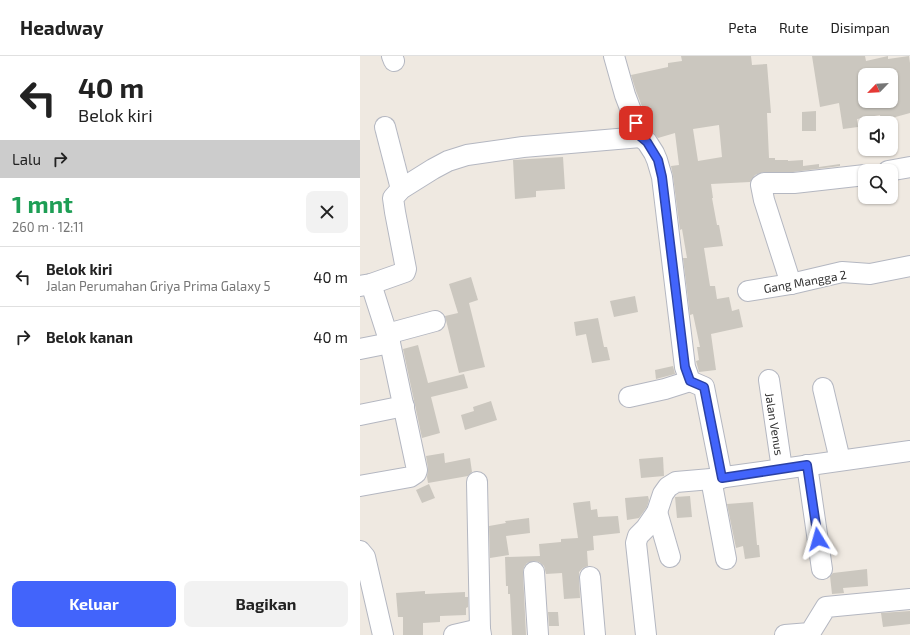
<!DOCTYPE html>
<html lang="id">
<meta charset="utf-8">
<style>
body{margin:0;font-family:"Exo 2",sans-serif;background:#f2f2f2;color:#222;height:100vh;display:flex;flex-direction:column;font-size:15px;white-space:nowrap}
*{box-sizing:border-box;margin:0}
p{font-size:13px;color:#767676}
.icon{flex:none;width:22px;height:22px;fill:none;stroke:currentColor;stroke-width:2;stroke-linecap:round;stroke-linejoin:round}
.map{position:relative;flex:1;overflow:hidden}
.drawer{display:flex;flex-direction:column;background:#fff;width:360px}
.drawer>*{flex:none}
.guide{background:#fff;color:#222;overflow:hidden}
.needle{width:26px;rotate:245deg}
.controls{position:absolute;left:498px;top:12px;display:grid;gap:8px}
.controls a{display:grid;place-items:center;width:40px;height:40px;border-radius:8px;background:#fff;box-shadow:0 1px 3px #0004;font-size:20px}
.pin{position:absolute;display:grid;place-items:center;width:34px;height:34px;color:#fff;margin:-17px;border-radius:8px;box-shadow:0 2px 6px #0006}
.me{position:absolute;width:44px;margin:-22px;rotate:352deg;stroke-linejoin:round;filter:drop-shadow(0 0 3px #0008)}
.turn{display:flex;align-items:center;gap:14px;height:84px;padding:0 12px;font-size:18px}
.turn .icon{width:52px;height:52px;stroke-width:2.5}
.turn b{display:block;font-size:28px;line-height:34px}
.then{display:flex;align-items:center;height:38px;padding:0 12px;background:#0003;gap:8px;font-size:15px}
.round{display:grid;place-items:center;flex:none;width:42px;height:42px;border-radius:8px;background:#f2f2f2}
.summary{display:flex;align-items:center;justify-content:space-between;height:68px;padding:0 12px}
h1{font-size:24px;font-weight:700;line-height:30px;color:#1e9e55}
.action{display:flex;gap:8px;margin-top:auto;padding:8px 12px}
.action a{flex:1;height:46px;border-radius:8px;background:#4264fb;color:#fff;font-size:16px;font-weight:700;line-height:46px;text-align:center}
.action a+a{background:#f2f2f2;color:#222}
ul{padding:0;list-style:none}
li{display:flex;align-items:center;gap:12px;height:60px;padding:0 12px;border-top:1px solid #e0e0e0}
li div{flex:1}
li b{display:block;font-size:15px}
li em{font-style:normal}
header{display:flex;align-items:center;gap:24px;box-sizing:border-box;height:56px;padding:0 20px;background:#fff;border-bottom:1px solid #e0e0e0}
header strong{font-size:19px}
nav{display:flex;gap:22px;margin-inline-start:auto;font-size:14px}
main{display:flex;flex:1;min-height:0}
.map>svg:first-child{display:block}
.building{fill:#cbc7bf;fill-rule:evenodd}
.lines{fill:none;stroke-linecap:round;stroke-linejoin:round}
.minor-casing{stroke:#b4b7c1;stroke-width:22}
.minor{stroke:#fff;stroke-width:20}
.route-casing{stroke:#2b41a3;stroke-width:10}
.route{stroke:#4264fb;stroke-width:7}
.labels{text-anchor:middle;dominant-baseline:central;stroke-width:3;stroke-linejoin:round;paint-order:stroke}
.street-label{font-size:12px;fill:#2e2e2e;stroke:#fff}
</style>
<header>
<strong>Headway</strong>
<nav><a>Peta</a><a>Rute</a><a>Disimpan</a></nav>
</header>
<main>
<section class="drawer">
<div class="guide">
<div class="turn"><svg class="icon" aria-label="left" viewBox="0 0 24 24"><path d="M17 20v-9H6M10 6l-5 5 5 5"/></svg><div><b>40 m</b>Belok kiri</div></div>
<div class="then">Lalu<svg class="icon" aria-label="right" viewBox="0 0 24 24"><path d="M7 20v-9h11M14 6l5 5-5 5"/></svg></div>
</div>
<div class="summary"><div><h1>1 mnt</h1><p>260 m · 12:11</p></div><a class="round"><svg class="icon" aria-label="close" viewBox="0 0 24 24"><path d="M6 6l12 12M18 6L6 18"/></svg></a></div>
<ul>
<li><svg class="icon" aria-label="left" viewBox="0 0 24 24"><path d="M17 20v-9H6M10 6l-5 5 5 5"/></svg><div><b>Belok kiri</b><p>Jalan Perumahan Griya Prima Galaxy 5</p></div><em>40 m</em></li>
<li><svg class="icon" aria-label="right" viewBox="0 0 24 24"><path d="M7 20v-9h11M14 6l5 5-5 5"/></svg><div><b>Belok kanan</b></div><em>40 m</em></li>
</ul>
<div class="action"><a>Keluar</a><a>Bagikan</a></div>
</section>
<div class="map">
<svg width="550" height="579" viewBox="0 0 550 579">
<rect width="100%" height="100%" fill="#efe9e1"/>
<g class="building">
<path d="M321 0H391L392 9 407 8 411 57H407L409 102H415V104H428V105L443 104V110L459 108V111L480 108V110L433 116H404L395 119 390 126 351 128 353 142H352L357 169H359L363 190 344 192 350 230H355L357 243 369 241 372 255 379 253 383 271 351 278 356 314 339 316 336 305 339 304 337 291H340L333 258 330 259 323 202H327L322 173 320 174 313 120 311 110 319 109 315 77 298 82 291 74 276 35 271 19 308 11V7L322 5ZM359 69 362 101 338 105 333 73Z"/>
<path d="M452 0H505L506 5 528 0V3L549 0 550 7V57L521 65 520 59 497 63 498 71 483 73 479 47 460 51ZM505 19H531V45H505Z"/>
<path d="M456 55V75H442V56Z"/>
<path d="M203 101 205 133 176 135V141L155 143 153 104Z"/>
<path d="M111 221 118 244 109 247 125 311 99 317 85 260 98 257 89 228Z"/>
<path d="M275 240 278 256 254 261 250 245Z"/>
<path d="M238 262 244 291H247L250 304 232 307 226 278 216 280 214 266Z"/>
<path d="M58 289 68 327 104 318 108 332 71 341 80 377 62 382 43 293Z"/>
<path d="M313 310 315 318 296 323 295 314Z"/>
<path d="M131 345 137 364 105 374 101 359 114 355 113 351Z"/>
<path d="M84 397 85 407 110 402 112 416 108 420 68 427 67 421 68 412 66 400Z"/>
<path d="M303 401 304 420 281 422 279 403Z"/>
<path d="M69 428 75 442 62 447 56 434Z"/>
<path d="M288 440 289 444 287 451 279 462 267 464 265 442Z"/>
<path d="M330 440 332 461 317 462 315 441Z"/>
<path d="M230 445 231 454 237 453 238 461 258 460 260 477 233 480 234 494 227 495 228 510 223 512 219 516V522L220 542 204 543 202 517 186 518 184 510 179 506 174 505 167 507 164 511 163 517 166 579H152L150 538H148V530H146L145 501 180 500 179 488 201 486V483L218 482 213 447Z"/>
<path d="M393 446 397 489H399L400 501 385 503 383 490 376 492 367 448Z"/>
<path d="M169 462 170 477 146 480 149 499 130 502 129 470 146 467 145 465Z"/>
<path d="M507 513 508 530 483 532 484 537 472 538 470 520 473 517Z"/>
<path d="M65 535V538L105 536V541H108V551L106 552V559L80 560V566L63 567V579H43V561H38L36 537Z"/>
<path d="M550 555V568L523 571 521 557Z"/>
<path d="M188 556H198L199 570H189Z"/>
</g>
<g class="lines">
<defs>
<g id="minor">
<path d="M32 0 34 5"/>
<path d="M254 0 265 39 281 81 287 86 294 97 297 104 302 121 325 311 330 325 344 331 362 422"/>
<path d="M25 71 41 133"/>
<path d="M528 115 550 111"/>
<path d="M431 228 404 144 401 129 404 127H434L505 119"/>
<path d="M0 230 11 228 45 216 46 213 35 156 33 142 41 133 73 113 88 105 107 99 163 91 281 81"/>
<path d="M388 235 431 228 482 216 510 218 550 210"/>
<path d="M27 278 75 265"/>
<path d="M0 293 30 287"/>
<path d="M409 324 422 413"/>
<path d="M463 332 480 404"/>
<path d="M269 341 305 333 330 325"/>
<path d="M0 359 44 350"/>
<path d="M447 409 462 513"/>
<path d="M351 423 366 503"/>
<path d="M117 426 120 573"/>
<path d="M0 430 50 421 56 417 57 414 30 287 11 228"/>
<path d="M297 456 310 501"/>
<path d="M0 495 5 501 23 579"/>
<path d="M174 516 178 579"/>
<path d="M230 521 235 579"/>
<path d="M94 579 120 573 121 579"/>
<path d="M286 579 276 487 278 480 286 472 297 456 303 438 308 431 316 426 351 423 550 395"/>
<path d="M425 579 450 577 466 551 550 543"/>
</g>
</defs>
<use href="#minor" class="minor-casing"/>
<use href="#minor" class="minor"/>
</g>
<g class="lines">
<defs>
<path id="route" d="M276 67 281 81 287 86 298 104 302 121 325 311 330 325 344 331 362 422 447 409 458 483"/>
</defs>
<use href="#route" class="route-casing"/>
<use href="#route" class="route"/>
</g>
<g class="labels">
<g class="street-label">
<text transform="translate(445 225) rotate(-10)">Gang Mangga 2</text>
<text transform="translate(415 368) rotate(81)">Jalan Venus</text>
</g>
</g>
</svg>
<div class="controls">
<a><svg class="needle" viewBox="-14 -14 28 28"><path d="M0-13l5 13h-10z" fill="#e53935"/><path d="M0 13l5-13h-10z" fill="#767676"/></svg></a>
<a><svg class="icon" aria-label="sound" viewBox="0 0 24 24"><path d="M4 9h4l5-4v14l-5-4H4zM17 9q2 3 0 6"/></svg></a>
<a><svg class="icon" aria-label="search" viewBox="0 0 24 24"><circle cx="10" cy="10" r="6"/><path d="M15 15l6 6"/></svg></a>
</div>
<div class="pin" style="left:276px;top:67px;background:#d93025"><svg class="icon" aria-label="arrive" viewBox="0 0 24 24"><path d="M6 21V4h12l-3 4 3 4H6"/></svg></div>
<svg class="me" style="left:458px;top:483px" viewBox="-20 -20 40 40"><path d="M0-17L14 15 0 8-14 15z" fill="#4264fb" stroke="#fff" stroke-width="4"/></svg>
</div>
</main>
